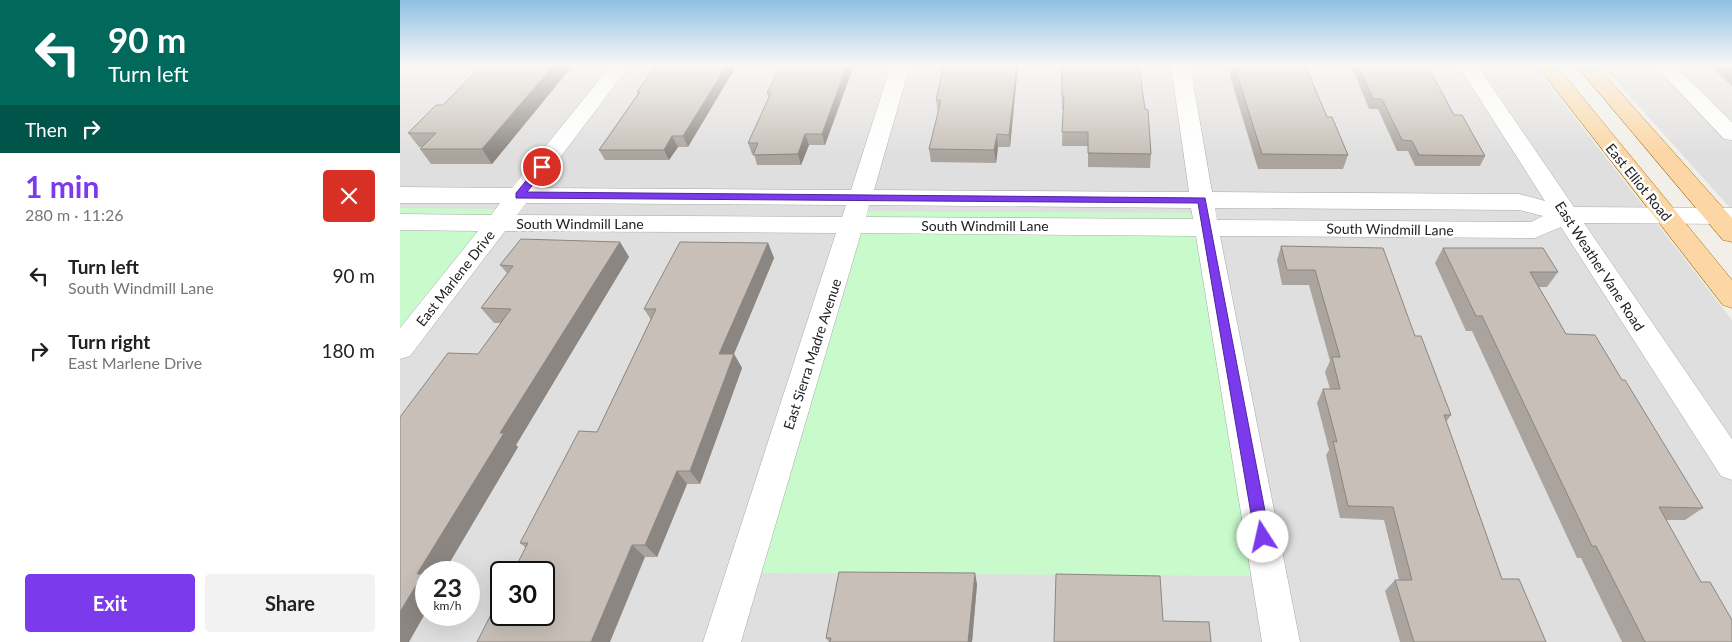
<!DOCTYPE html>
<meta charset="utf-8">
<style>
body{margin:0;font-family:Lato,sans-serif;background:#f2f2f2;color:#222;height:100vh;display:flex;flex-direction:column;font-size:19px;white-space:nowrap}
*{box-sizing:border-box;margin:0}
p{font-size:16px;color:#767676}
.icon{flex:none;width:28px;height:28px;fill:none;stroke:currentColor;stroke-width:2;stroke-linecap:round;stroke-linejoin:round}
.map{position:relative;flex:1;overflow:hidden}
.drawer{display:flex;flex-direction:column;background:#fff;width:400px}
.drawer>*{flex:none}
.top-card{background:#00695c;color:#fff;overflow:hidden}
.speed{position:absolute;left:15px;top:561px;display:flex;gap:10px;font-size:25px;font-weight:700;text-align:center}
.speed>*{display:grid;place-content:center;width:65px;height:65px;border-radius:50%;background:#fff;box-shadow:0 5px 20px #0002;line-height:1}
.speed small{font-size:12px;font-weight:400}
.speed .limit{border:2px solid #111;border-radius:8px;background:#fff;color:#111}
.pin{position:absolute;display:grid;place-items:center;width:42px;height:42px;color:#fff;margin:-21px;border:2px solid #fff;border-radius:50%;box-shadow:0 1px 5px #0007}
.me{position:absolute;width:55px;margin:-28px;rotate:350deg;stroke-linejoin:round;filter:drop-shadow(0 0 4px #0008)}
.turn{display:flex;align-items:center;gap:18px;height:105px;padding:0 25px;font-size:22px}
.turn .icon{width:65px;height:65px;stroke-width:2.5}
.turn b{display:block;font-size:35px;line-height:42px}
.then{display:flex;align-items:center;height:48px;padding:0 25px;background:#0003;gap:10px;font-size:19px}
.round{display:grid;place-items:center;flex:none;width:52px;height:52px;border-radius:5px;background:#f2f2f2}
.head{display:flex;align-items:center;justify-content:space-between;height:85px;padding:0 25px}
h1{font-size:30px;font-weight:700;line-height:38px;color:#7c3aed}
.cta{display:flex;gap:10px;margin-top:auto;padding:10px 25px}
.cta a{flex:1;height:58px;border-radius:5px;background:#7c3aed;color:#fff;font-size:20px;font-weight:700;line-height:58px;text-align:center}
.cta a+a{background:#f2f2f2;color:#222}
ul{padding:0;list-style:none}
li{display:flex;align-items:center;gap:15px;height:75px;padding:0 25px}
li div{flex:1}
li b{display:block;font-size:19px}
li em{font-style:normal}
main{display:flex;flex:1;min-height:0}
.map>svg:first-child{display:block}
.residential{fill:#e0dfdf;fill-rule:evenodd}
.park{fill:#c8facc}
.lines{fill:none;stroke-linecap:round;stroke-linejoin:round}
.minor-casing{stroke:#a9a9a9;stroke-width:1}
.major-casing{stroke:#a06b00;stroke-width:1}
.minor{fill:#fff;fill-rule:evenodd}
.major{fill:#fcd6a4;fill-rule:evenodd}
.wall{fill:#aba49e}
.shaded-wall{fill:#8b8681}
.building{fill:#c7bfb8;stroke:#8b8681}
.route{fill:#7c3aed;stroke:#51269a}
.labels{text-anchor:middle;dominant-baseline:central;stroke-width:5;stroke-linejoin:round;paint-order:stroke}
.street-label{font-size:14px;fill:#222;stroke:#fff}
</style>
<main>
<section class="drawer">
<div class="top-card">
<div class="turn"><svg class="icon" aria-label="left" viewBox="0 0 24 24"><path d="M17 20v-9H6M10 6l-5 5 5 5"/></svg><div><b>90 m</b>Turn left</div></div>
<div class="then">Then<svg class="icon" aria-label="right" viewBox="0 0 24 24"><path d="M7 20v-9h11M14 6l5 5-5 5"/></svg></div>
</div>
<div class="head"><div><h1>1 min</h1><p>280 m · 11:26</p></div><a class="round" style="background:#d93025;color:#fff"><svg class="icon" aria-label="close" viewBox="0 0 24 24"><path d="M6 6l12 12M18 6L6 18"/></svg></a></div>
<ul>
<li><svg class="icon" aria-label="left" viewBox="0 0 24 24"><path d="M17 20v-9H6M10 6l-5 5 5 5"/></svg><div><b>Turn left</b><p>South Windmill Lane</p></div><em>90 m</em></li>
<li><svg class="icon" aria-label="right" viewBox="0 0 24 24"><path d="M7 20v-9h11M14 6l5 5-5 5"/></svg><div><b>Turn right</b><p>East Marlene Drive</p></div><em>180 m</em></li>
</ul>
<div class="cta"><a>Exit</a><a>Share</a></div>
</section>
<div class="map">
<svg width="1332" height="642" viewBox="0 0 1332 642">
<rect width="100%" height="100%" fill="#f2efe9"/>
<g class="residential">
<path d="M0 65H1134L1332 320V642H0ZM26 572H69V615H26ZM101 572H144V615H101Z"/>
<path d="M1202 65H1332V210L1296 170Z"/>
</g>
<g class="park">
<path d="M0 208 109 209 0 348Z"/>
<path d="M457 211 804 213 870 576 342 573Z"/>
</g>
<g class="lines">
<defs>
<g id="minor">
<path d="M211 65H230L137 188 451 190 491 65H510L474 190 789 192 771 65H790L812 192 1119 194 1145 201 1058 65H1077L1174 207 1332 208V224L1184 223 1332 439V480L1321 476 1161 227 1135 238 820 236 900 642H862L796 236 461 233 341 642H303L436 233 105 231 10 356 0 359V328L78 231 0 230V214L91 215 100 203H0V187L112 188ZM126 203 446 205 442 217 117 215ZM469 205 791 208 793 219 466 217ZM815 208 1119 210 1143 216 1131 222 817 220Z"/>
<path d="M1254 65H1274L1332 122V140L1324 139Z"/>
</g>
<g id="major">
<path d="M1137 65H1156L1332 280V308L1323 305Z"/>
<path d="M1176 65H1196L1332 218V242L1323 240Z"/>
</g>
</defs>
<use href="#minor" class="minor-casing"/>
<use href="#major" class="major-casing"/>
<use href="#minor" class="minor"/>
<use href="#major" class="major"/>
</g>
<g class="wall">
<path d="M82 65H173L92 164H31L20 149 22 147H19L8 133 43 105Z"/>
<path d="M257 65 288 147H278L269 160H205L199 150 238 93 237 92Z"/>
<path d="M381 65H454L425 145H409L401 165H357L354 154H352L348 143 369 98 367 93Z"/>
<path d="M618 65 610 147H598L596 163 531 162 529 149 538 112 536 100Z"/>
<path d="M661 65 751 154 750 168 688 167V146H662L663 110H662Z"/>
<path d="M832 65H905L927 117 948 155 943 169H858L830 76Z"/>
<path d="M951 65H1027L1054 115 1085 156 1080 166H1015L1008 151H997L978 109H969Z"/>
<path d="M1309 65H1332V86Z"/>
<path d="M220 242 229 257 116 445 118 447 44 572H26L78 354 101 323H94L81 308 107 273 100 265Z"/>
<path d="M368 243 374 258 334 354 342 368 300 484H287L257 557H245L126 548 120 543 197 432 251 320 244 309Z"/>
<path d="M881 246 1015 336 1051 415 1046 422 1102 579 1146 642H1000L985 591 995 580H999L984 520 940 518 926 455 929 450 917 403 923 389H930L925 372 930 361 909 285H882L877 260Z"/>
<path d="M1043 248 1158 272 1147 287H1139L1166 334 1222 380 1303 508 1285 520H1266L1332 642H1222L1181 558H1177L1072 331H1066L1035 263Z"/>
<path d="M577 584 572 642H429L426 638Z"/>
</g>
<g class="shaded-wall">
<path d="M154 65H173L92 164 82 149Z"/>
<path d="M327 65H337L288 147 283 136Z"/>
<path d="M447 65H454L425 145 422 134Z"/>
<path d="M617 65H618L610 147 609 135Z"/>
<path d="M405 134 409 145 401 165 398 154Z"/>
<path d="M597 134 598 147 596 163 594 150Z"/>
<path d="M272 136 278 147 269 160 264 150Z"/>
<path d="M220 242 229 257 116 445 118 447 44 572H26V612L9 642H0V612L17 574 100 433Z"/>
<path d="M368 243 374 258 328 368 319 354Z"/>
<path d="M334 354 342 368 300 484 290 471Z"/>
<path d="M277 471 287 484 257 557 245 545Z"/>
<path d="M232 545 245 557 210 642H191Z"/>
<path d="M575 573 577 584 572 642H568Z"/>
</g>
<g class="building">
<path d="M82 65H154L82 149H20L36 133H8L36 105H43Z"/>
<path d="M257 65H327L283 136H272L264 150H199L240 92H237Z"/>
<path d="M381 65H447L422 134H405L398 154 353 155 358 143H348L371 93H367Z"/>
<path d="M544 65H617L609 135 597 134 594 150 529 149 541 100H536Z"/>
<path d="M662 65H739L745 109 748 110 751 154 688 153V132H662L664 96H662Z"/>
<path d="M834 65H905L927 117H932L948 155 862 154Z"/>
<path d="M958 65H1027L1054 115H1062L1085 156 1019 155 1012 141 1002 140 982 99H973Z"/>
<path d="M121 239 220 242 100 433H104L17 574H23L0 612V417L48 353 78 354 111 309 81 308 113 266 100 265Z"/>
<path d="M280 242 368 243 319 354H334L290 471H277L245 545H232L191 642H77L101 595V615H144V572H113L128 543H120L179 431 197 432 256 309H244Z"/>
<path d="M881 246 983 248 1015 336H1021L1051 415H1044L1102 579H1119L1146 642H1014L995 580H1012L993 507 948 506 933 441 937 442 923 389H940L932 357H940L915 270H887Z"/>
<path d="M1043 248H1143L1158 272H1130L1166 334 1195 335 1222 380H1225L1303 508 1259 507 1301 582H1310L1332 620V642H1245L1196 546H1192L1082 316H1076Z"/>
<path d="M439 572 575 573 568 642H430L431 638H426Z"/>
<path d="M656 574 760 576 763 621 809 622 811 642H654Z"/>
</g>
<linearGradient id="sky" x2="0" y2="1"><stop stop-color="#8fc0e4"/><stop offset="0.42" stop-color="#f9f8f5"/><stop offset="1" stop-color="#f9f8f5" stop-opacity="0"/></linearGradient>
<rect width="1332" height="155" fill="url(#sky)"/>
<path class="route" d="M142 164 147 167 127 192 805 198 870 537 868 542 863 544 858 542 855 537 798 203 116 198V193L139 165Z"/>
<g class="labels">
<g class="street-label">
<text transform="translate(1239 182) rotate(51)">East Elliot Road</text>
<text x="180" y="223">South Windmill Lane</text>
<text x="585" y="225">South Windmill Lane</text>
<text transform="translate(990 229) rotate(1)">South Windmill Lane</text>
<text transform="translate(1200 266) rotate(57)">East Weather Vane Road</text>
<text transform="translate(55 278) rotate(-52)">East Marlene Drive</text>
<text transform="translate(412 354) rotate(-72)">East Sierra Madre Avenue</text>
</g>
</g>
</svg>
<div class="speed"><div>23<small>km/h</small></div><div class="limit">30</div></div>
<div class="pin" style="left:142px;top:167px;background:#d93025"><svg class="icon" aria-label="arrive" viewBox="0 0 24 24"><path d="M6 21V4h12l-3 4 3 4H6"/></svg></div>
<svg class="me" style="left:863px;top:537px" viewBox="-20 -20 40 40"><circle r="19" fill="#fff"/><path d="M0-13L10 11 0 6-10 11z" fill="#7c3aed"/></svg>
</div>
</main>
